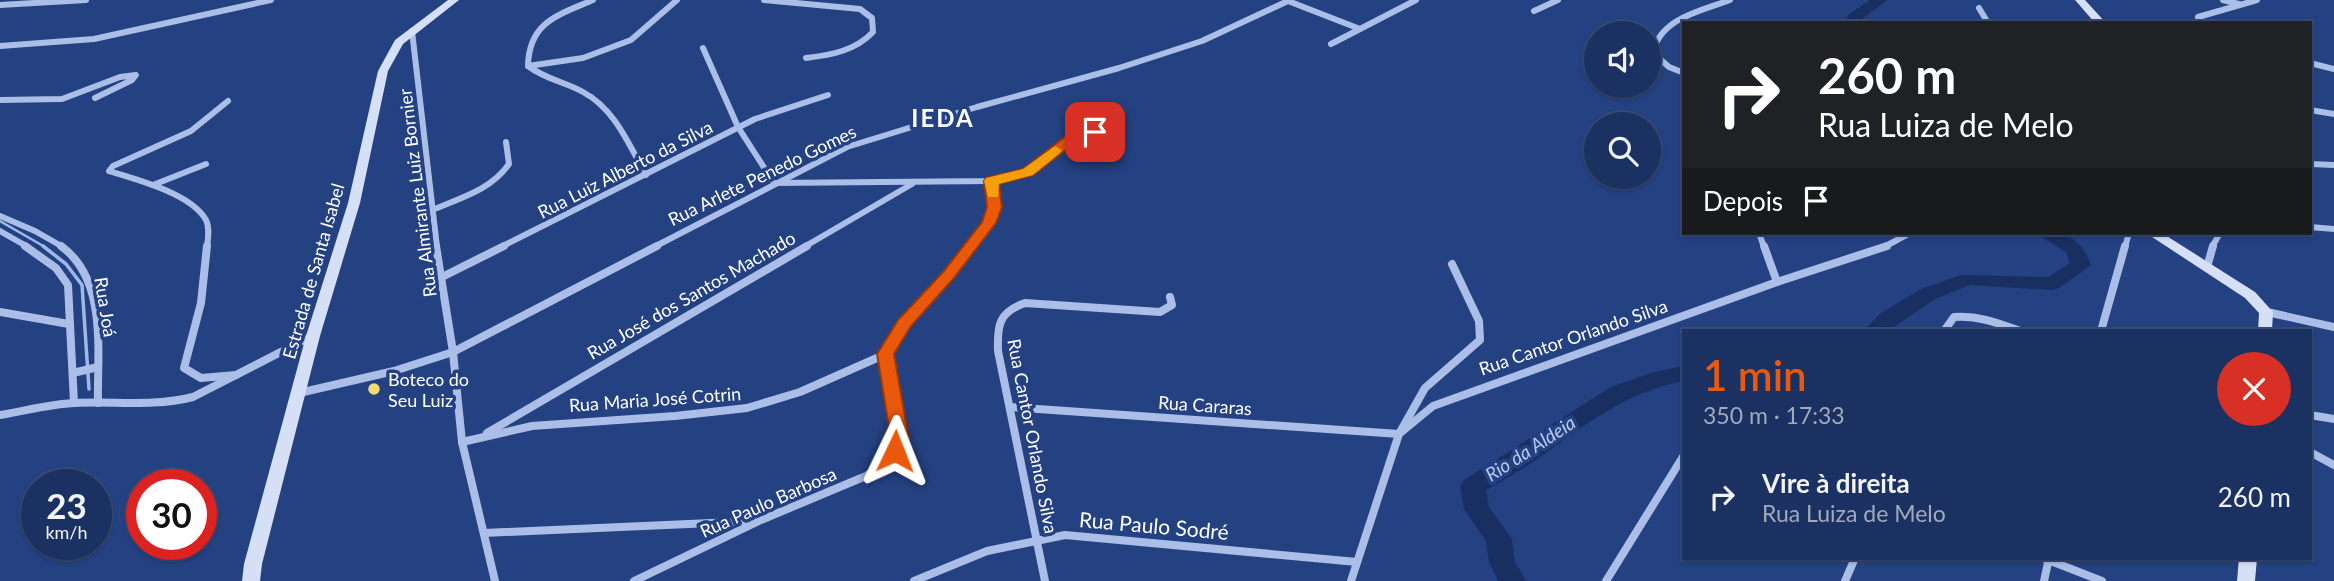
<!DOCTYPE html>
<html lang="pt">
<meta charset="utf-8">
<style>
body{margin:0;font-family:Lato,sans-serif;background:#243967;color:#f1f3f6;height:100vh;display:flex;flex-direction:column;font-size:26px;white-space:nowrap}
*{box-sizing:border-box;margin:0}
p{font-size:23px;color:#a0a9bd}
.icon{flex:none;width:38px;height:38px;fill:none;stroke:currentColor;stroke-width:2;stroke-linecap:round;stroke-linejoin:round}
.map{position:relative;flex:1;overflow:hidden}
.side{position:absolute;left:1682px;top:329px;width:630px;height:231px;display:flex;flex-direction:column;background:#1b3161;border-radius:0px;box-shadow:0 2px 5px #0004,0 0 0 2px #394c76}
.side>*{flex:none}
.guide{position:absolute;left:1682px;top:21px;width:630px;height:214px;border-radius:0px;box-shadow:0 2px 5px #0004,0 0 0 2px #394c76;background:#202124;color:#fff;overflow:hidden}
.controls{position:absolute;left:1584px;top:21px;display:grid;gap:14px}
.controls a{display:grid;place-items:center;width:77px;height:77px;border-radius:50%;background:#1b3161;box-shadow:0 2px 5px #0004,0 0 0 2px #394c76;font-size:35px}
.speed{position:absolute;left:21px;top:469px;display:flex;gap:14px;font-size:35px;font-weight:700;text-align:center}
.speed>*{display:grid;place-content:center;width:91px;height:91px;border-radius:50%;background:#1b3161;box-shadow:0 2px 5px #0004,0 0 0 2px #394c76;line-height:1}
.speed small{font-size:18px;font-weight:400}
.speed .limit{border:10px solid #d22;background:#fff;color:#111}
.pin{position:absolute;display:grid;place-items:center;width:60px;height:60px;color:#fff;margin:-30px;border-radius:14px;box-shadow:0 4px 10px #0006}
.me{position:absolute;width:77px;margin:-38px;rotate:2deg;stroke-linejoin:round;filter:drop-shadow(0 0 5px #0008)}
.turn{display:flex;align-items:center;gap:24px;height:147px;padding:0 21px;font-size:32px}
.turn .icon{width:91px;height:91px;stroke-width:2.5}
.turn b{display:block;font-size:49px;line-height:60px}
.then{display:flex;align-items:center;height:66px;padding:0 21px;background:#0003;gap:14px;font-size:26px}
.round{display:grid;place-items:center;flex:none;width:74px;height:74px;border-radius:37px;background:#243967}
.head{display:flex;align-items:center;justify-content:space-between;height:119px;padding:0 21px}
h1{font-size:42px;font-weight:600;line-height:52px;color:#ea580c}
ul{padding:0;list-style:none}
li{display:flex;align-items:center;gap:21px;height:98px;padding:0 21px}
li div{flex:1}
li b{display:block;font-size:26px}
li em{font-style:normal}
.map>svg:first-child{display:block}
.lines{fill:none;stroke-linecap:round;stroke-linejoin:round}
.stream-far1{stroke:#9fb8e8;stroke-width:2.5}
.stream{stroke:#9fb8e8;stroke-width:3.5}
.river{fill:#192e61;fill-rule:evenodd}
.street-far1{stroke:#abbee7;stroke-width:6}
.street{stroke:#abbee7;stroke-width:8}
.secondary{fill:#d5dff6;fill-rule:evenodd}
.route{fill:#ea580c;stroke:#983908;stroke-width:2}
.slow{fill:#f59e0b}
.poi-dot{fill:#f1dc6f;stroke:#244181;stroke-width:2.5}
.labels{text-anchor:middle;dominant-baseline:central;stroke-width:7;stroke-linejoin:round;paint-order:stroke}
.street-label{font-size:18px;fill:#fff;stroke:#244181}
.poi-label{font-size:18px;fill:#fff;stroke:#244181;text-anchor:start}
.water-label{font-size:19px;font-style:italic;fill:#b7c9ee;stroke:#244181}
.near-street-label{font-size:21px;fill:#fff;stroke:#244181}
.district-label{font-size:24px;font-weight:bold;letter-spacing:2px;fill:#fff;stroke:#244181}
</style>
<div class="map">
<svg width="2334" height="581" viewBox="0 0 2334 581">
<rect width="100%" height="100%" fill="#244181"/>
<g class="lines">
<path class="stream-far1" d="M0 221 45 247"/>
<path class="stream" d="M43 246 66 264 82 285 89 389"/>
<g class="river">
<path d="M1870 0H1887L1861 20 1862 23H1846L1848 15Z"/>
<path d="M2035 233C2065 232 2080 236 2091 265L2059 288 2052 290 1970 285 1935 299 1888 331H1863L1881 313 1921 289 1961 275 2048 277 2070 263 2066 252Z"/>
<path d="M1684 366V381C1624 392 1581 428 1533 462 1518 472 1502 481 1486 490L1489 507 1512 539 1515 562 1526 581H1498L1489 562 1486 541 1464 509 1460 486 1464 480 1611 387 1654 372Z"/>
</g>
<g class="street-far1">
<path d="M593 0C558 15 529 22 528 66 545 79 565 82 583 92 615 109 629 145 646 175"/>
<path d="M764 0 860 9 872 18 873 32C855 51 831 55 806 58"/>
<path d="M2223 0 2239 4"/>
<path d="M1288 1 1360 29"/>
<path d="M0 5 86 0"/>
<path d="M1979 8 1988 23"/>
<path d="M1534 11 1558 0"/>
<path d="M2203 23 2198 17 2257 0"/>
<path d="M412 31 437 247"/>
<path d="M1331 44 1416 0"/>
<path d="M0 46 94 39 271 0"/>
<path d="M703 48 738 127 774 183 991 181 1028 172 1071 139 1095 132"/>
<path d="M2310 63 2334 69"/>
<path d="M528 66 583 58 631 40 677 0"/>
<path d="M1684 73 1669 67 1653 53C1660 18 1701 11 1730 0"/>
<path d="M0 100 62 99 120 77 136 75 132 80 95 98"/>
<path d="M2310 110 2334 114"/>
<path d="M2310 164 2334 165"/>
<path d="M153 185 206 164"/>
<path d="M432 210C460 198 491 190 509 164L506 142"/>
<path d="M0 216 35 231 63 247"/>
<path d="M2310 227 2334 229"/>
<path d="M0 231 28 247"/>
<path d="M1759 233 1764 247"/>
<path d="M207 247C208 239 210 228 206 220 192 194 136 179 109 171L113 166 191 131 228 101"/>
<path d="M501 247 755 119 828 95"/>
<path d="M654 247 847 147 977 107 1119 68 1202 41 1290 0"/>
<path d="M804 247 912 184"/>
<path d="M970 247C990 221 995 214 991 181"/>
<path d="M1884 247 1910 233"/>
<path d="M2125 247 2129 233"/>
<path d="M2212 247 2220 233"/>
</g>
<g class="street">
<path d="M25 246 56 268 68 285 74 403"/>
<path d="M61 246C108 280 97 352 98 403"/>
<path d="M207 246 201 303 184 368 201 378 236 375"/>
<path d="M436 246 453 352 462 442 495 581"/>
<path d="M1764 246 1777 282"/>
<path d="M2207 267 2213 246"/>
<path d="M440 278 504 246"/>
<path d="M0 312 69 324"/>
<path d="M2267 312 2334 327"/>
<path d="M1944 331 1954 317C1978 315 1998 323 2020 331"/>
<path d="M2101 331 2125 246"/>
<path d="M73 373 98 367"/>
<path d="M299 393 394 371 453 352 657 246"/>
<path d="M1010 407 1399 434 1425 388 1480 340 1479 321 1452 264"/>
<path d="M0 415C25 411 49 404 75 403 115 401 153 407 193 397L312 336"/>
<path d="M2310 415 2334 419"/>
<path d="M487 433 807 246"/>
<path d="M462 442 532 426 675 416 747 408 800 392 886 354"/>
<path d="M2310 452 2334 465"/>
<path d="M484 533 756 521"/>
<path d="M2043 558 2102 581"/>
<path d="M634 581 761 520 866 476 890 461 900 440 886 354 904 323 949 275 972 246"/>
<path d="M914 581 987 551 1065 535 1357 562"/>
<path d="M1045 581 998 351C997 325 999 312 1025 303L1160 312 1172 305 1170 297"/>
<path d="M1351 581 1399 434 1433 406 1777 282 1887 246"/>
<path d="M1606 581 1684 455"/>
<path d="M1845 581 1855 558"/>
<path d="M2044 581 2049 558"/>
</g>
<g class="secondary">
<path d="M448 0H459L403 44 388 71 360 203 320 336 262 564 260 581H242L244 564 306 336 348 203 378 71 395 40Z"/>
<path d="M2075 0H2085L2106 23H2095Z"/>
<path d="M2146 233H2162L2255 292 2273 312 2272 331H2258L2259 313 2245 298Z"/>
<path d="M2239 558H2257L2255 581H2237Z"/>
</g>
</g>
<path class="route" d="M1095 128 1101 132 1099 135 1076 142 1033 175 999 184 1002 207 996 223 954 278 911 326 894 354 909 440 902 456H889L886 451 891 440 877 354 898 320 943 272 982 222 987 207 984 181 986 178 1023 169 1066 136Z"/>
<path class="slow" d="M1055 146 1062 150 1060 153 1033 175 999 184 998 197H988L984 181 986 178 1023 169Z"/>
<circle class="poi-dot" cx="374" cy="389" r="7"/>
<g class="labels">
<g class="street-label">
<text transform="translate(625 169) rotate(-27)">Rua Luiz Alberto da Silva</text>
<text transform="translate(762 175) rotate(-26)">Rua Arlete Penedo Gomes</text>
<text transform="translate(417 193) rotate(-97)">Rua Almirante Luiz Bornier</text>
<text transform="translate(313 271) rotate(-74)">Estrada de Santa Isabel</text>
<text transform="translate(691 295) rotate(-30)">Rua José dos Santos Machado</text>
<text transform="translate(106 307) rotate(81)">Rua Joá</text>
<text transform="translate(1573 337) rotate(-19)">Rua Cantor Orlando Silva</text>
<text transform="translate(655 399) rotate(-4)">Rua Maria José Cotrin</text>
<text transform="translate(1205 405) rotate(4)">Rua Cararas</text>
<text transform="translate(1033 436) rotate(79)">Rua Cantor Orlando Silva</text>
<text transform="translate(768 502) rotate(-24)">Rua Paulo Barbosa</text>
</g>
<g class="poi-label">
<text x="388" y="379">Boteco do<tspan x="388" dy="21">Seu Luiz</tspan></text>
</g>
<g class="water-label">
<text transform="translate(1530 448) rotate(-33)">Rio da Aldeia</text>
</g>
<g class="near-street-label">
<text transform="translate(1154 525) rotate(5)">Rua Paulo Sodré</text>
</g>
<g class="district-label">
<text x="943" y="117">IEDA</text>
</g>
</g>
</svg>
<div class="controls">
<a><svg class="icon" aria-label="sound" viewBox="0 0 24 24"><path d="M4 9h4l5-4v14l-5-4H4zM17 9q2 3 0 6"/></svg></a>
<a><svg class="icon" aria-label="search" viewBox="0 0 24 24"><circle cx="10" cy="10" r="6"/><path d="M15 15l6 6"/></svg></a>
</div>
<div class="speed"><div>23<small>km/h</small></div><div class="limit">30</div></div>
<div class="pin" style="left:1095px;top:132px;background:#d93025"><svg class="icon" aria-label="arrive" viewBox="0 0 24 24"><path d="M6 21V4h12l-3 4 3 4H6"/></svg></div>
<svg class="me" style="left:895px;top:451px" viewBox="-20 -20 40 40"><path d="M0-17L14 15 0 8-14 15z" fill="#ea580c" stroke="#fff" stroke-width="4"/></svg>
<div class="guide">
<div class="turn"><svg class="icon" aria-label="right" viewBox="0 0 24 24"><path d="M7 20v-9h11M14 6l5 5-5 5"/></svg><div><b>260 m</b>Rua Luiza de Melo</div></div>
<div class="then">Depois<svg class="icon" aria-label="arrive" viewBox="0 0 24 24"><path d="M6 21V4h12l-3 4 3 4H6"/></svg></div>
</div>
<section class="side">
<div class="head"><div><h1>1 min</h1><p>350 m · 17:33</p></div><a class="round" style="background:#d93025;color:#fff"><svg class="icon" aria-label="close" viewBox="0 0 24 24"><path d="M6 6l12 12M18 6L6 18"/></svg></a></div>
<ul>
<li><svg class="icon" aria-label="right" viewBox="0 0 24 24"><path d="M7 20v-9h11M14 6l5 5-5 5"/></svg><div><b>Vire à direita</b><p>Rua Luiza de Melo</p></div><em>260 m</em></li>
</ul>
</section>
</div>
